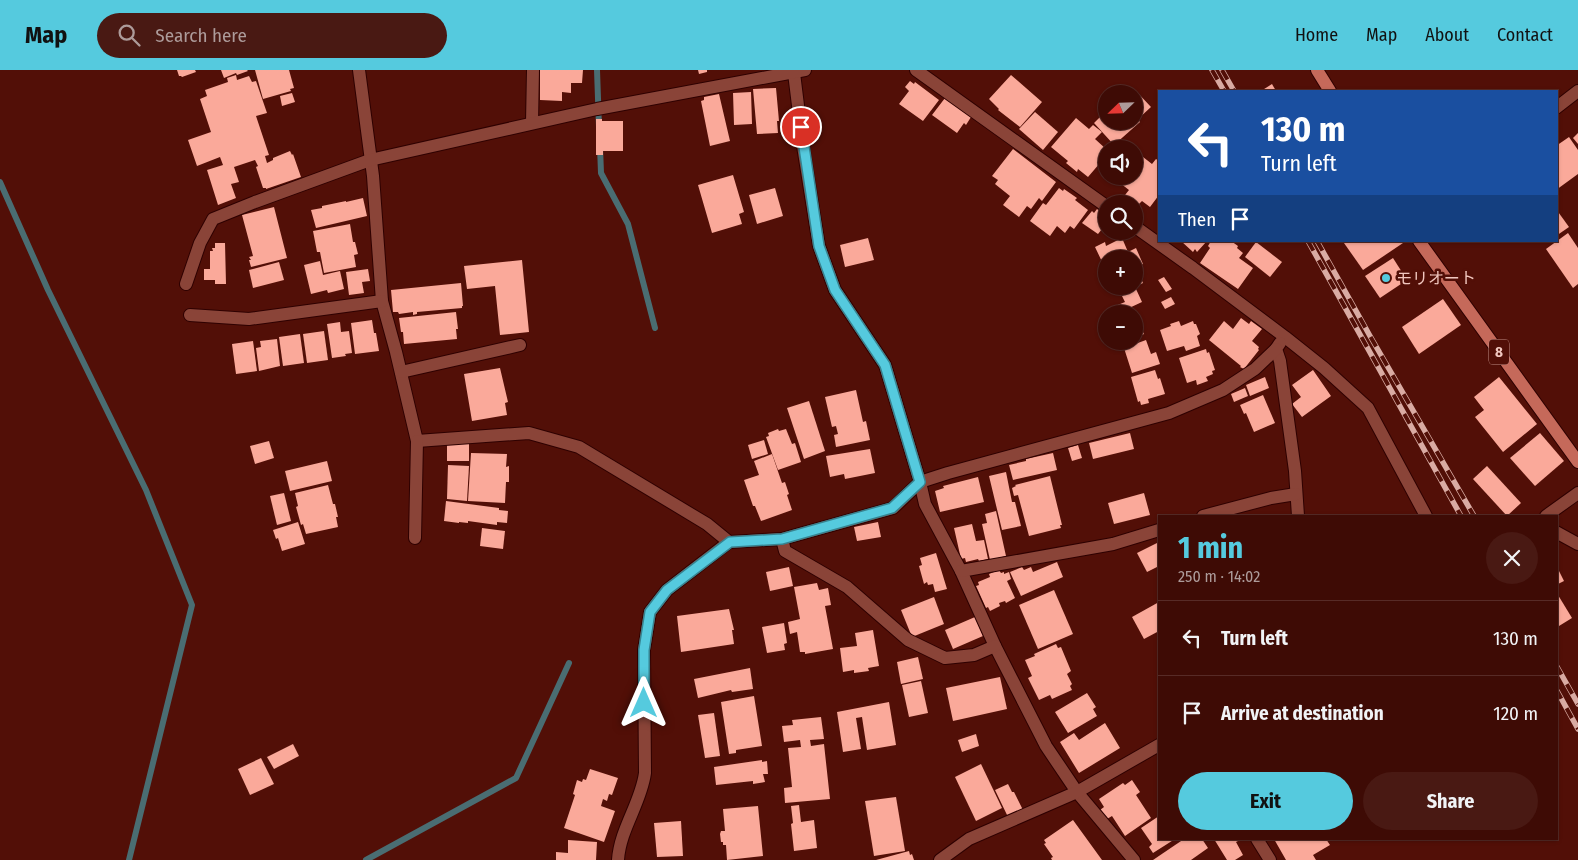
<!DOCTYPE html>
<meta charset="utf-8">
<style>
body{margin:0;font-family:"Fira Sans Condensed","Noto Sans JP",sans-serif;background:#491913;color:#f1f3f6;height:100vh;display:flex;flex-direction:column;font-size:19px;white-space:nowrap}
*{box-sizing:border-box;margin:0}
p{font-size:16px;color:#ad9b9a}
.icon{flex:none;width:28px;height:28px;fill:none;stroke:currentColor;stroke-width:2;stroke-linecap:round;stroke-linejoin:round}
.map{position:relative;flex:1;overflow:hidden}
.sheet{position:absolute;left:1158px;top:445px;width:400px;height:325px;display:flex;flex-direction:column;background:#3e0b05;border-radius:0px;box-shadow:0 1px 4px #0004,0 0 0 1px #572b27}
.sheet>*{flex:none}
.banner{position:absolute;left:1158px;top:20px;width:400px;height:152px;border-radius:0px;box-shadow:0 1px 4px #0004,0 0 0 1px #572b27;background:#1a4fa0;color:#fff;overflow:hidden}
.needle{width:32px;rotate:247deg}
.tools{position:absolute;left:1098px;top:15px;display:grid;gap:10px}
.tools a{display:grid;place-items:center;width:45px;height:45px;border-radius:50%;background:#3e0b05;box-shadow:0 1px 4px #0004,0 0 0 1px #572b27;font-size:25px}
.pin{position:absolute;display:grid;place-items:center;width:42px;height:42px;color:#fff;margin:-21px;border:2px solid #fff;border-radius:50%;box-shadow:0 1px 5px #0007}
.me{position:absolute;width:55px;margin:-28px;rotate:0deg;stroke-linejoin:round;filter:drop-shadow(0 0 4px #0008)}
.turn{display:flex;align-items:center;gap:18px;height:105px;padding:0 20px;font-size:22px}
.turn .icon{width:65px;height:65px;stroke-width:2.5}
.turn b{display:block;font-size:35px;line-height:42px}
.then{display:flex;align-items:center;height:48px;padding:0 20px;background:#0003;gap:10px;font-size:19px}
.round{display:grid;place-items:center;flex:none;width:52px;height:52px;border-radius:26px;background:#491913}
.headline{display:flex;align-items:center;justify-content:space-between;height:85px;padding:0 20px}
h1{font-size:30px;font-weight:700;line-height:38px;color:#55cade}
.cta{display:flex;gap:10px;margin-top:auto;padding:10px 20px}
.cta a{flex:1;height:58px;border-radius:30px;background:#55cade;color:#111;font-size:20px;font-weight:700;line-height:58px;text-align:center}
.cta a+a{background:#491913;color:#f1f3f6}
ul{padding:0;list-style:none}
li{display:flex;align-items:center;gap:15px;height:75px;padding:0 20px;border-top:1px solid #572b27}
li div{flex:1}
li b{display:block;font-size:19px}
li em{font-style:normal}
header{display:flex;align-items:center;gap:30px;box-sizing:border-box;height:70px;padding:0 25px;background:#55cade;color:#111}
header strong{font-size:24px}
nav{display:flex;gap:28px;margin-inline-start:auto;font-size:18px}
.search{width:350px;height:45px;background:#491913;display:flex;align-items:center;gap:12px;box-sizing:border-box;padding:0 18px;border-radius:28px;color:#ad9b9a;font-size:19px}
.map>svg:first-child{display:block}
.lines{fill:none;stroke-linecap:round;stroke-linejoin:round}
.stream{stroke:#4a6d72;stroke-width:6}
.building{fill:#faa99a}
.minor-casing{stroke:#2e0000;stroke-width:14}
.major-casing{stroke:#2e0000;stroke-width:14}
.minor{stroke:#8a4438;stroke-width:12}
.major{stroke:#c5695a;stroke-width:12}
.rail-casing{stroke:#d9aba3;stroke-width:5.5}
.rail{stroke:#520f07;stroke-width:4;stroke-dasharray:11;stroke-linecap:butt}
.route-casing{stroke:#378390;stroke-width:12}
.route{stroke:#55cade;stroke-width:9}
.poi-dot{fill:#55cade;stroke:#520f07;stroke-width:2}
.labels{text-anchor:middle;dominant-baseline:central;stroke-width:5;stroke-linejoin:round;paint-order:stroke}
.shield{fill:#520f07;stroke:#c19088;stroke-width:1}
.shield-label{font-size:15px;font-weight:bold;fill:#f1c7bf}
.poi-label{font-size:16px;fill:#f1c7bf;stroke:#520f07;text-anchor:start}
</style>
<header>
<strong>Map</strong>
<div class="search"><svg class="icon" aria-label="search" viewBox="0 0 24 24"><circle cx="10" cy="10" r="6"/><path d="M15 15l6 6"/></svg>Search here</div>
<nav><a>Home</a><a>Map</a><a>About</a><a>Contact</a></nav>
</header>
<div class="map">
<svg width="1578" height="790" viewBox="0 0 1578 790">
<rect width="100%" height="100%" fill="#520f07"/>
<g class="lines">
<g class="stream">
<path d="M597 0 599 57"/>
<path d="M600 77 601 103 628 154 655 258"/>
<path d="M0 112 48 220 146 420 192 535 129 790"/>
<path d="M366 790 516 708 569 593"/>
</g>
</g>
<g class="building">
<path d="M177 0H195L196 2 182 7 181 6H179Z"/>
<path d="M221 0H247L248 1 237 5 236 3 224 8Z"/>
<path d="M255 0H289L294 18 290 19 291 21 263 29Z"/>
<path d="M540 0H583L582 13H571V23L562 22V31L540 30Z"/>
<path d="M698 0H707V2L699 4Z"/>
<path d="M236 5 237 10 249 6 252 12 256 11 267 43 256 46 269 85 265 86 267 93 273 90V88L290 81 292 85 293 84 301 107 266 119V118H263L256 97 258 96 255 90 234 97 239 112 231 114 236 128 218 135 207 100 223 95 220 87 197 96 188 70 211 62 200 29 207 26 205 20 228 12 227 8Z"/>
<path d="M1011 5 1042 32 1020 57 998 40 999 39 989 29Z"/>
<path d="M910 11 914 14 915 12 939 30 923 51 899 34 909 21 905 17Z"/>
<path d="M1272 14 1276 21H1261Z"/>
<path d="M776 18 779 51H777L778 63 757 64 753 19Z"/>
<path d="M1135 20 1151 37 1138 49 1140 52 1114 75 1094 53 1101 46 1102 47 1106 43V51H1134V24H1131Z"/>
<path d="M751 22 752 54 734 55 733 23Z"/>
<path d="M292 23 295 32 282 36 280 26Z"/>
<path d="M719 24 730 71 710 76 701 31 704 30V27Z"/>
<path d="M945 28 971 47 966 55 964 53 957 63 932 45Z"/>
<path d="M1035 42 1058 62 1043 80 1019 59Z"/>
<path d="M1076 48 1089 59 1093 55 1102 62 1095 69 1106 79V86L1088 107 1078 99 1077 102 1066 93 1068 91 1051 77Z"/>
<path d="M596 49H602V51H623V81H603V85H596Z"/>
<path d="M1578 63V74L1573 68Z"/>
<path d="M1569 67 1578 80V104L1556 120V76Z"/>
<path d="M1013 79 1056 112 1042 131 1039 128 1031 139 1027 136 1019 147 1003 135 1010 126 995 114 998 110 992 106Z"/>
<path d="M1134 80 1152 94 1156 89 1159 91V125L1150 137 1142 131 1138 135 1125 125 1129 120 1111 106H1134Z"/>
<path d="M733 105 744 142 739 144 742 154 712 163 698 115Z"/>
<path d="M775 118 783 146 757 154 749 125Z"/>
<path d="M1059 118 1063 121 1064 119 1077 128 1075 130 1088 140 1074 159 1070 156 1065 163 1057 156 1050 166 1030 151 1043 133 1046 135Z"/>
<path d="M363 128 367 146 316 158 311 140 322 138V136L346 131V132Z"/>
<path d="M274 137 287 188 251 197 249 190H251L249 187 253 186 242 145Z"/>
<path d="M1097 139 1106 147V154L1098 164 1082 153 1092 141 1094 143Z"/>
<path d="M1556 139 1569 157 1556 166Z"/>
<path d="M350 154 353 172H355L358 184 354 185 356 197 324 203 320 182H317L313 161Z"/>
<path d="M1568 163 1578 178V214L1573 218 1546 179Z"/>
<path d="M868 168 874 190 845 197 840 175Z"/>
<path d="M1122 168 1128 182 1136 178 1143 194 1136 197 1143 213 1118 225 1114 216H1134V189H1106V200L1095 177 1105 172 1106 176Z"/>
<path d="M1181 171H1207L1197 182 1195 179 1193 182Z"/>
<path d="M1211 171H1231L1238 176 1237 178 1243 183 1239 188 1253 198 1238 219 1200 193 1210 178 1208 176Z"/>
<path d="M1347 171H1402L1403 173 1363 200 1344 173Z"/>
<path d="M1256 172 1282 192 1270 207 1245 187Z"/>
<path d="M215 173H225L226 214H215V210H204V199H210V181H213L212 178H215Z"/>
<path d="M1393 188 1407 210 1380 228 1365 206Z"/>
<path d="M522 190 529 262 500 265 495 216 467 219 464 196Z"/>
<path d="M320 191 323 205 340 201 344 219 328 223 327 220 311 224 304 195Z"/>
<path d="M279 192 284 210 253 218 249 200Z"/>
<path d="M368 199 370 211 362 212 364 223 349 225 346 202Z"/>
<path d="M1164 207 1172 219 1166 222 1158 210Z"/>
<path d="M461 213 463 236H462V238L417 242V244L413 245V242L399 244 398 242H393L391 220Z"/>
<path d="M1136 219 1142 232 1127 239 1129 244H1117L1113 237 1125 232 1122 226Z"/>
<path d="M1171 227 1175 234 1165 239 1161 232Z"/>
<path d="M1443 229 1461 255 1419 284 1402 257Z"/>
<path d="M456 242 458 259H456L457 269 404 274 403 262H401L399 248Z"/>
<path d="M1136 248 1144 264 1134 269V249Z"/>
<path d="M1241 248 1249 254 1251 251 1262 259 1252 271 1259 277 1258 279 1259 280 1244 299 1240 297 1241 296 1209 270 1224 251 1233 259Z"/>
<path d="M372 250 374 263H376L379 281 355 284 351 253Z"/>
<path d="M1179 251 1181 256 1193 251 1194 254H1196L1200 264 1197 266 1200 276 1186 281 1184 276 1167 281 1160 260 1171 256 1170 254Z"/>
<path d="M340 252 341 262 349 261 352 283 345 284 346 286 332 288 327 254Z"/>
<path d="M324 261 328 290 307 293 303 264Z"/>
<path d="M300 264 304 293 283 296 279 267Z"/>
<path d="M277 269 280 296 259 301 256 278 261 277 260 271Z"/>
<path d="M1146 270 1151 284 1156 282 1160 294 1132 303 1124 278Z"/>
<path d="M253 271 257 301 236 304 232 274Z"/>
<path d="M1206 279 1207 283 1209 282 1215 300 1212 301 1213 304 1206 307 1208 311 1197 315 1196 310 1187 313 1179 288Z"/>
<path d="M500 298 508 332 505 333 507 345 472 351 464 304Z"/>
<path d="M1155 300 1158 309 1160 308 1165 324 1148 329 1149 333 1141 335 1140 331 1138 332 1131 307Z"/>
<path d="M1313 300 1331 326 1302 347 1292 334 1301 327 1292 315Z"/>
<path d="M1265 307 1269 318 1250 326 1246 315Z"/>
<path d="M1499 307 1537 354 1503 382 1475 347 1484 340 1474 327Z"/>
<path d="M1245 318 1248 326 1234 332 1231 324Z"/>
<path d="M856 320 863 352 866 351 870 370 836 377 834 365 838 364 836 356 832 357 825 327Z"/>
<path d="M1263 325 1275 353 1254 362 1246 343 1244 344 1240 335Z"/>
<path d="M809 331 825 381 804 389 787 338Z"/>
<path d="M778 359 779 361 786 359 792 374 795 373 801 392 778 400 766 367 769 366 768 363Z"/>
<path d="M1130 363 1134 379 1093 389 1089 373Z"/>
<path d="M1540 363 1564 391 1535 416 1510 388Z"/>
<path d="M764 370 768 384 752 389 748 375Z"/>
<path d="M269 371 274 388 255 394 250 376Z"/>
<rect x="447" y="373" width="22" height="18"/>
<path d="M1078 375 1082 388 1072 391 1068 378Z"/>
<path d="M870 379 875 403 845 409 844 404 830 407 826 386Z"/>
<path d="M471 383 507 384 506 397 509 396V412H506L505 433 468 431Z"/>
<path d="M1053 383 1057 400 1013 410 1009 395 1026 391V389Z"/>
<path d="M772 384 782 413 785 412 789 424 787 425 792 440 761 451 755 436H753L744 410 759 405 754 391Z"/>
<path d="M327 391 332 411 290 421 285 401Z"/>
<path d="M448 395 469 396 467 431 447 429Z"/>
<path d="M1487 396 1521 433 1507 446 1473 409Z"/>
<path d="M1006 402 1012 432H1015L1021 456 1002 460 989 406Z"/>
<path d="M1050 406 1062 455H1060L1061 458 1029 466 1018 425 1014 426 1012 418 1016 416 1015 415Z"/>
<path d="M978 407 984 432 940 442 935 421 944 418 943 416Z"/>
<path d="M328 415 333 434H335L338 447H336L338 457 306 464 303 454 301 455 296 437 298 436 295 423Z"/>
<path d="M284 423 291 451 277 455 270 426Z"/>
<path d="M1144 423 1150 445 1114 454 1108 433Z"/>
<path d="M446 431 499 438V440L508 441 507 453 497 452V455L468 451V453L459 452V453L444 451Z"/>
<path d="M996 441 1006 486 990 490 982 454 987 453 985 444Z"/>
<path d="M298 452 305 474 282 481 278 468 276 469 273 460Z"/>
<path d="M878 452 881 467 857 471 854 457Z"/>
<path d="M972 454 976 471 984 470 988 489 979 491 978 489 966 492 965 488 961 489 954 458Z"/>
<path d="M482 458 505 461 503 479 480 476Z"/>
<path d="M1159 472V496L1147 502 1137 483Z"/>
<path d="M936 483 947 519 935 522 933 514 928 515 927 512 924 514 919 496 922 495 920 488Z"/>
<path d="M1057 492 1063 507 1021 526 1010 502 1022 497 1024 500 1031 497 1033 502Z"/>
<path d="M1556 495 1564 511 1556 515Z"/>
<path d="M789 497 793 516 770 521 766 502Z"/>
<path d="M999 500 1001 503 1004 502V504L1009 502 1011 509 1007 511 1015 528 1006 533 1005 531 999 533 1000 536 990 541 988 537 986 538 976 516 979 515 978 512 990 507 989 504Z"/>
<path d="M817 513 819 520 828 518 831 535 825 536 833 579 805 584V582H800L797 562 790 564 788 552 800 549 794 517Z"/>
<path d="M1054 520 1073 564 1038 579 1019 535Z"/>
<path d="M1558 525 1572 548 1559 556 1556 551V526Z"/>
<path d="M934 527 944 554 912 567 901 540Z"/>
<path d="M1159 532V561L1144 569 1132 547Z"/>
<path d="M729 539 734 560H732L734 574 681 582 677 546Z"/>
<path d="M975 547 983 566 953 579 945 560Z"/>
<path d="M784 553 787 573 784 574 785 580 767 583 762 557Z"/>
<path d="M873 560 879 596 868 598 869 601 854 603V600L843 602 840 578 857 576 855 563Z"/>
<path d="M1056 574 1058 578 1061 577 1071 601 1067 604 1072 614 1070 616 1072 620 1052 629 1050 625 1039 630 1028 608 1032 606 1025 590 1035 586 1034 584Z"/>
<path d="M918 587 923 609 901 614 897 592Z"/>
<path d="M750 598 753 619 732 622 731 620 698 628 694 609Z"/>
<path d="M1000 607 1007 639 953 651 946 618Z"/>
<path d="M921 611 928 643 909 647 902 615Z"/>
<path d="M1087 623 1096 637 1093 639 1097 646 1068 663 1055 642Z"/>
<path d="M754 626 762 676 736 680V683L729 684 721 632Z"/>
<path d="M889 632 896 675 867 680 862 647 856 648 861 679 843 682 837 642Z"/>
<path d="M714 643 720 686 705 688 698 645Z"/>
<path d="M821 647 824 669 810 670 811 676 824 674 830 729 785 733 784 718 792 717 788 678 801 677 800 670 784 672 782 656 793 655 792 650Z"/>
<path d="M1105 653 1120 678 1079 703 1060 672 1074 663 1079 670Z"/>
<path d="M976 664 979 676 962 682 958 670Z"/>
<path d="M293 674 299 686 274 699 267 687Z"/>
<path d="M261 688 274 714 250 725 238 699Z"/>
<path d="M762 690V692L767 691 768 704H763L765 712 753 714V711L716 715 714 697Z"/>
<path d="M981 694 1002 738 976 751 955 707Z"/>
<path d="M590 699 618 708 612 725 609 724 607 731 603 729 601 736 615 741 604 772 564 758 575 725 573 724 577 710 582 712 583 709 586 710Z"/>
<path d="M1132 710 1140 722 1136 725 1151 748 1125 766 1112 746 1107 749 1100 740 1104 737 1099 729 1123 713 1125 715Z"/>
<path d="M1008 714 1012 722H1014L1023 740 1008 747 995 720Z"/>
<path d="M896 727 905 781 874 786 865 731Z"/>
<path d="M799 735 801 752 814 750 817 778 794 781 791 754 793 753 791 736Z"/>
<path d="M758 736 763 786 727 790 726 775H723V772H721L720 764 721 761H725L723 739Z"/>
<path d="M1159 746V769H1175L1153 783 1149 777 1152 774 1141 758Z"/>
<path d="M1073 750 1102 790H1052L1051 788 1053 787 1044 774 1046 773 1044 770Z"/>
<path d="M681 751 683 786 657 787 654 753Z"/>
<path d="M1184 769H1202L1208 778 1191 790H1153Z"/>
<path d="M1214 769H1242L1236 772 1243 785 1235 790H1227Z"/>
<path d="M1274 769H1326L1330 775 1313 785 1316 790H1286Z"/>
<path d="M568 770 597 772 596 790H556V782L568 783Z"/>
<path d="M909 781 910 785 912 784 914 790H876Z"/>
</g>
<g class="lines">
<defs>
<g id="minor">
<path d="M359 0 373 106 382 231 396 282 417 371 529 363 579 377 707 454 729 472"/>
<path d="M791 0 794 3 803 76 819 176 835 220 885 295 920 412 925 434 961 501 995 576 1046 676 1077 722 1134 790"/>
<path d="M916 0 1106 136"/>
<path d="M1556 38 1578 21"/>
<path d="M532 53 533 0"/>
<path d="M1134 156 1193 198 1285 267 1324 298 1368 338 1426 446"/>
<path d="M186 214 200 173 213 149 255 132 370 90 597 39 805 0"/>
<path d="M190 245 249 249 382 231"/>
<path d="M1280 273 1276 279 1280 291 1295 401 1298 446"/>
<path d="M401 302 520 275"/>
<path d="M1203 446 1271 428 1296 424"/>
<path d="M1546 446 1578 423"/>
<path d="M1556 462 1578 474"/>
<path d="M415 468 417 371"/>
<path d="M782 469 785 481 847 517 908 570 945 588 974 585 995 576"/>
<path d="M961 501 1113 474 1159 460"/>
<path d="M1257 769 1270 790"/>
<path d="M618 790C620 759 641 733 645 703L644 580 650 542 667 520 729 472 782 469 893 438 920 412 948 403 1169 343 1223 320 1255 299 1276 279"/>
<path d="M940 790 969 769 1077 722 1159 675"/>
</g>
<g id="major">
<path d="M1317 0 1330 21"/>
<path d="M1419 171 1578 392"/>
</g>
</defs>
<use href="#minor" class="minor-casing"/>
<use href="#major" class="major-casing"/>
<use href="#minor" class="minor"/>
<use href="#major" class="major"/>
<defs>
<g id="rail">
<path d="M1212 0 1224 21"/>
<path d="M1222 0 1234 21"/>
<path d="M1308 171 1461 446"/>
<path d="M1317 171 1370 266 1474 446"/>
<path d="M1556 595 1578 634"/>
<path d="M1556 619 1578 659"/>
</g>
</defs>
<use href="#rail" class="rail-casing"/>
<use href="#rail" class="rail"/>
</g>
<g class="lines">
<defs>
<path id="route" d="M644 633V580L650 542 667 520 730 472 782 469 892 438 920 412 885 295 835 220 819 176 801 57"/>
</defs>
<use href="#route" class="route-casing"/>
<use href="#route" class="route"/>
</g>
<circle class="poi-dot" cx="1386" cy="208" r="5"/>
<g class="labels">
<rect class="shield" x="1489" y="269.5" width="20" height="25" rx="4"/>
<g class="shield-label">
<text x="1499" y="282">8</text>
</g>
<g class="poi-label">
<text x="1396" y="208">モリオート</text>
</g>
</g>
</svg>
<div class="tools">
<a><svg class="needle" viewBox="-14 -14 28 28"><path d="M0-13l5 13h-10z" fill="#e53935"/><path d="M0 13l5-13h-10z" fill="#ad9b9a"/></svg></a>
<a><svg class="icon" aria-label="sound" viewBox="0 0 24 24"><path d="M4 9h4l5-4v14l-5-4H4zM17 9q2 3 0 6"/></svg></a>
<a><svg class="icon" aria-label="search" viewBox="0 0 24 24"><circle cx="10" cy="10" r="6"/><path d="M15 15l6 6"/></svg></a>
<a>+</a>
<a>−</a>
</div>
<div class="pin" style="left:801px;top:57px;background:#d93025"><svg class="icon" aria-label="arrive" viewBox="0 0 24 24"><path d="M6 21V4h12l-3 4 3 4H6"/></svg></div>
<svg class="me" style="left:644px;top:633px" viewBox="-20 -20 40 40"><path d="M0-17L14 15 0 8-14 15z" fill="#55cade" stroke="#fff" stroke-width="4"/></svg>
<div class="banner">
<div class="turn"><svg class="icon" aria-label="left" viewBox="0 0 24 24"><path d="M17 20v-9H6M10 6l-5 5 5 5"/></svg><div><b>130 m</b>Turn left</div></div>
<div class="then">Then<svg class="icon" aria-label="arrive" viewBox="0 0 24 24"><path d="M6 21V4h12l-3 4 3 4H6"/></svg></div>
</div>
<section class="sheet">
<div class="headline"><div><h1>1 min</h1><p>250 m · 14:02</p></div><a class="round"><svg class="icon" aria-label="close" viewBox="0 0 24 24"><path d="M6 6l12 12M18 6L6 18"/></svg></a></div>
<ul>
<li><svg class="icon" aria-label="left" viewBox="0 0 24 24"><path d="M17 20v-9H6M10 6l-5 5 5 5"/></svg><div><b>Turn left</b></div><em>130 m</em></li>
<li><svg class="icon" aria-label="arrive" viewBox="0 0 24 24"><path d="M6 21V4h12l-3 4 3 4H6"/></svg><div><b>Arrive at destination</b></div><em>120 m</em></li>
</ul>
<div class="cta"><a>Exit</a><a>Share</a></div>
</section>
</div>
